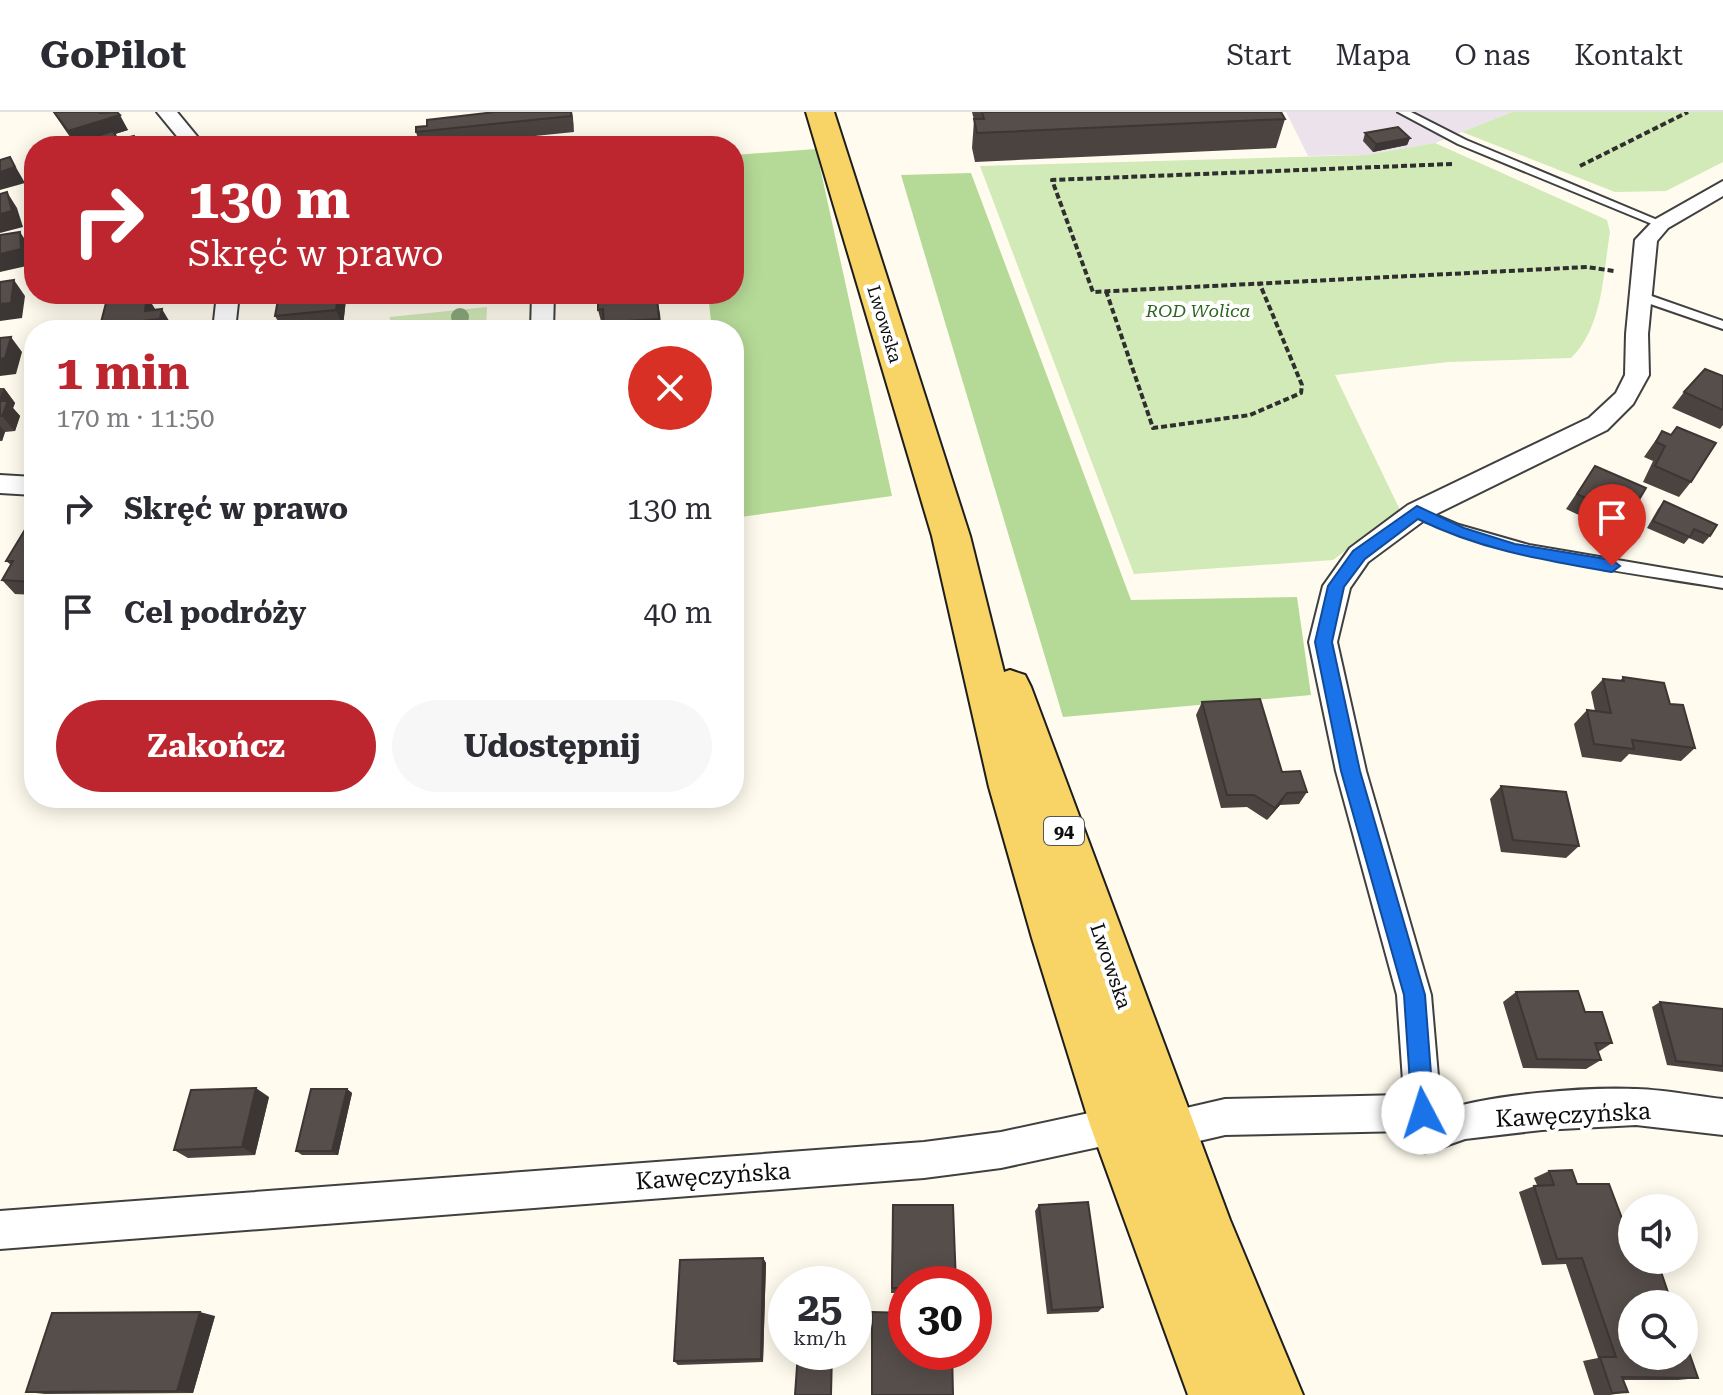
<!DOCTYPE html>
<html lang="pl">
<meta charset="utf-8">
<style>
body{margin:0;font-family:"Roboto Serif",serif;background:#f7f7f7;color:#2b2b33;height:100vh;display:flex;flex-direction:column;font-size:30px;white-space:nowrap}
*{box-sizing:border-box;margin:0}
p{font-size:26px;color:#7c7c81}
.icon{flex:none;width:44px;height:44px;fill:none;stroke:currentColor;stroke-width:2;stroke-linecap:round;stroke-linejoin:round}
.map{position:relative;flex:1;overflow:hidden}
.panel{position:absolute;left:24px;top:208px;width:720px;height:488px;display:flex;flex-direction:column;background:#fff;border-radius:32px;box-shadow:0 4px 20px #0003}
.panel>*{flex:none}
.banner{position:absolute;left:24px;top:24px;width:720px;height:168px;border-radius:32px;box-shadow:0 4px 20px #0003;background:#bd262e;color:#fff;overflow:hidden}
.buttons{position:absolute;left:1618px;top:1082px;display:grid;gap:16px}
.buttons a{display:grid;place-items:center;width:80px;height:80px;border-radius:50%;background:#fff;box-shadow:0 4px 20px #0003;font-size:40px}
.speed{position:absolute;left:768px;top:1154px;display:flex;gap:16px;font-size:40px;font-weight:700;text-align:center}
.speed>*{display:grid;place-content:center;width:104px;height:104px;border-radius:50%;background:#fff;box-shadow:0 4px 20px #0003;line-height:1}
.speed small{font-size:20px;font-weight:400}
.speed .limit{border:12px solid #d22;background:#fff;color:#111}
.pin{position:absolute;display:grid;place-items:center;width:68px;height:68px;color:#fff;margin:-82px -34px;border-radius:50% 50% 50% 0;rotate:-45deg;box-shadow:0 0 8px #0007}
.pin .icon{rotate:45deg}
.me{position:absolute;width:88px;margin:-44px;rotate:355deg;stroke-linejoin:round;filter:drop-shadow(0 0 6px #0008)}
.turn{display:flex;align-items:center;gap:28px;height:168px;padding:0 32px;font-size:36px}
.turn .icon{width:104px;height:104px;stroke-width:2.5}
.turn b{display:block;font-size:56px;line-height:68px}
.round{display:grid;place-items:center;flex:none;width:84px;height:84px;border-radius:42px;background:#f7f7f7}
.head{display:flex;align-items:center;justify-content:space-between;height:136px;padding:0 32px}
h1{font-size:48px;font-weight:700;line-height:60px;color:#bd262e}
.button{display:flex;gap:16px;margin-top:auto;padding:16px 32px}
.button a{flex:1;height:92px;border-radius:48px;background:#bd262e;color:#fff;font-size:32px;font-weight:700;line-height:92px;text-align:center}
.button a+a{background:#f7f7f7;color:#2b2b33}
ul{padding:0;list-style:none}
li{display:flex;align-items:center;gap:24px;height:104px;padding:0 32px}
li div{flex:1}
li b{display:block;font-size:30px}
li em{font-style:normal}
header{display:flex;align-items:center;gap:48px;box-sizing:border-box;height:112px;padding:0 40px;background:#fff;border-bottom:2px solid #e1e1e2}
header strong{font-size:38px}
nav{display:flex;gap:44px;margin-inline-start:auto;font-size:28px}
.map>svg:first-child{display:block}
.industrial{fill:#ebe2ec}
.green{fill:#d2e9b8}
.forest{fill:#b5da97}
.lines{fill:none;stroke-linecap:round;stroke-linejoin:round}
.lane-casing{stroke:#404040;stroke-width:4}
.street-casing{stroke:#404040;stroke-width:4}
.primary-casing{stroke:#1e1e1e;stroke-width:4}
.path{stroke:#2f2f2f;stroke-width:4;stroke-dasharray:6 3;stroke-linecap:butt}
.lane{fill:#fff;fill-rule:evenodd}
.street{fill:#fff;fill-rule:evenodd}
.primary{fill:#f8d365;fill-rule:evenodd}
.tree{fill:#8ca87c}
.wall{fill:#4a4340}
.shaded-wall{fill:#3c3734}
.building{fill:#564e4a;stroke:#3c3734;stroke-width:2}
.route{fill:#1a73e8;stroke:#114b97;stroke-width:2}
.labels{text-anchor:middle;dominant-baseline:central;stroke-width:8;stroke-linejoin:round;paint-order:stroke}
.far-park-label{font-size:18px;font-style:italic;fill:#2d651e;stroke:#fff}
.far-street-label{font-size:18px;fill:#0d0d0d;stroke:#fff}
.shield{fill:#fff;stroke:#565656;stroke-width:2}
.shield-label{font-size:18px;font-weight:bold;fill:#0d0d0d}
.street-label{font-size:20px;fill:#0d0d0d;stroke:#fff}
.near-street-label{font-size:24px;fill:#0d0d0d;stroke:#fff}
</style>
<header>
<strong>GoPilot</strong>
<nav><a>Start</a><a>Mapa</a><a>O nas</a><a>Kontakt</a></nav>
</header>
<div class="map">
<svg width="1723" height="1283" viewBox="0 0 1723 1283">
<rect width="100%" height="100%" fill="#fffbee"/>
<path class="industrial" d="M1286 0H1512L1435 31 1366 43 1308 44Z"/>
<g class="green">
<path d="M1512 0H1723V50L1666 79 1615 80 1462 20Z"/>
<path d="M1435 31 1607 108 1610 120C1603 162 1603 215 1571 246L1448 250 1335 263 1400 398 1333 448 1134 462 980 54 1366 43Z"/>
<path d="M487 195 486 218H389L390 205Z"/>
</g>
<g class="forest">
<path d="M816 37 892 384 734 406V218H712L708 182H734V43Z"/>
<path d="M971 61 1131 488 1297 485 1311 583 1063 605 901 63Z"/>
</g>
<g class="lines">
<defs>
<g id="lane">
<path d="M1398 0H1411L1466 28 1667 112 1657 114 1458 32Z"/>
<path d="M1640 180 1723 209V217L1636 187V181Z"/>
<path d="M1417 395 1459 413 1529 433 1723 466V476C1615 458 1513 448 1412 404L1410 400Z"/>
</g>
<g id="street">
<path d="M157 0H177L205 34H185Z"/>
<path d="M1723 69V84L1668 116 1657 129 1648 222 1649 263 1633 292 1607 318 1426 407 1368 450 1350 476 1337 530 1366 659 1431 883 1441 999C1490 982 1585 975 1637 977 1666 978 1695 984 1723 987V1023L1636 1013 1542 1018 1465 1027 1425 1041 1412 1036 1407 1019 1225 1023 1169 1036 1117 1031 1001 1056 924 1066 0 1137V1099L924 1030 1001 1020 1117 995 1169 1000 1225 987 1404 983 1397 883 1336 659 1309 530 1323 474 1350 436 1408 393 1589 306 1616 281 1625 263 1626 222 1635 128 1654 108Z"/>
<path d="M217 182H239L235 218H213Z"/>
<path d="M532 182H554L553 218H531Z"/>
<path d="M0 363 34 365V383L0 381Z"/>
</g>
<path id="primary" d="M806 0H834L970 424 1004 560 1010 558 1025 563 1031 575 1230 1108 1303 1283H1188L1090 1013 1032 826 989 675 932 424Z"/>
</defs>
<use href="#lane" class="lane-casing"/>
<use href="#street" class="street-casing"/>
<use href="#primary" class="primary-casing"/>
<g class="path">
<path d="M1452 52 1052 68 1093 180 1587 155 1614 159"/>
<path d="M1580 54 1688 0"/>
<path d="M1106 179 1153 316 1250 303 1301 281 1302 273 1259 170"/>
</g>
<use href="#lane" class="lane"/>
<use href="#street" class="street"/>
<use href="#primary" class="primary"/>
</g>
<circle class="tree" cx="460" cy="205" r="9"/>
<g class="wall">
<path d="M53 0H117L128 18 115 22 118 28 134 24 139 34H76Z"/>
<path d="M572 0 574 20 438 34H420L416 20Z"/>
<path d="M972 0H1281L1285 7 1276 36 975 50 972 36 974 8Z"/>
<path d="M1365 21 1410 26 1407 33 1373 40 1363 29Z"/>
<path d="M438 182H478L439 186Z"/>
<path d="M637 184 638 188 660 202 661 218H604V213H602L598 198Z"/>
<path d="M346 187 343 214 283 218 275 204Z"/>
<path d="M1723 264V313L1720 317 1672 296 1684 280Z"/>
<path d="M0 276H4L15 291 13 296 20 304 15 319 5 320 2 329H0Z"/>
<path d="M1662 319 1691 370 1679 385 1643 370 1653 349 1644 345Z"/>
<path d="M1595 354 1625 411 1614 425 1580 410 1583 405 1566 397Z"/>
<path d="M1664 389 1710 424 1703 432 1689 426 1684 432 1647 416 1658 397Z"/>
<path d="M34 416V483L15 482 2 468 11 453 6 449Z"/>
<path d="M1623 565 1670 592 1695 636 1681 649 1629 642 1621 650 1582 645 1574 612 1587 598 1595 599 1591 580 1603 567 1620 569Z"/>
<path d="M1202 590 1282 660 1307 680 1299 692 1280 693 1267 708 1247 695 1221 696 1196 603Z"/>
<path d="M1501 674 1579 734 1566 746 1501 740 1490 687Z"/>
<path d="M1516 880 1585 900 1612 931 1598 940 1601 948 1586 957 1523 956 1503 890Z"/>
<path d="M1660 890 1723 897V960L1667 953 1652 895Z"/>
<path d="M347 977 352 981 338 1043H302L296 1039Z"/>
<path d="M269 985 255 1043 188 1046 174 1038Z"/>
<path d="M1549 1059 1577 1072 1632 1133 1698 1266 1678 1268H1623L1628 1280 1610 1283H1594L1583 1249 1598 1246 1566 1152 1542 1153 1519 1080 1537 1073 1534 1066Z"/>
<path d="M893 1093 906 1172V1181H891Z"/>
<path d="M1039 1093 1103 1195 1098 1200 1047 1202 1035 1099Z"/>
<path d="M763 1146 766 1151 763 1250 678 1253 674 1249Z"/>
<path d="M215 1204 193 1281 45 1282 26 1280Z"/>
</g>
<g class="shaded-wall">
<path d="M97 0H114L120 3 128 18 76 34 68 19Z"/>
<path d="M571 0H572L573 6 574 20Z"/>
<path d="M1410 26 1407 33 1373 40 1376 32Z"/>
<path d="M10 45 25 71 0 78V60Z"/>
<path d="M7 80 17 96 23 115 0 121V102Z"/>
<path d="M20 120 30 135 31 153 0 160V142Z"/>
<path d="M14 168 25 184 22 206 0 209V192Z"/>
<path d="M111 182H152L115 188Z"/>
<path d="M338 182H344L346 187 343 214 336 198Z"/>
<path d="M147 184 157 200 162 197 171 212 170 218H141Z"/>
<path d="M657 186 660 202 661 218 659 207Z"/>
<path d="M11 225 22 240 16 262 0 264V247Z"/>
<path d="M4 276 15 291 13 296 20 304 15 319 2 304 0 285Z"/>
<path d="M0 314 5 320 2 329 0 326Z"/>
<path d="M1287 681 1280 693 1267 708 1275 696Z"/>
<path d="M256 976 269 985 255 1043 242 1035Z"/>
<path d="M347 977 352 981 338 1043 332 1039Z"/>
<path d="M763 1146 766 1151 763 1250 761 1247Z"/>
<path d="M200 1200 215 1204 193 1281 177 1279Z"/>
</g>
<g class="building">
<path d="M54 0H99L100 1 117 0 120 3 68 19Z"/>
<path d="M495 0H571V4L416 20V15L427 14V8Z"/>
<path d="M982 0H1281L1285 7 977 21 974 7H984Z"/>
<path d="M1398 15 1410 26 1376 32 1365 21Z"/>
<path d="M113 19 118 28 134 24 137 31 127 34H80L78 30Z"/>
<path d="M10 45 15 55 0 60V48Z"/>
<path d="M7 80 12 99 0 102V82Z"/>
<path d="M20 120 21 137 0 142V123Z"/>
<path d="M14 168 11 191 0 192V170Z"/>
<path d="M279 182H338L336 198 275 204Z"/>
<path d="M147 184 145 199 162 197 160 207 142 209 141 218H99L106 191Z"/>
<path d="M637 184V188L657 186 659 207 626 209V214L604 216 603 197 598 198V187Z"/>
<path d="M11 225 5 246 0 247V226Z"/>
<path d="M1705 257 1723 264V298L1684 280Z"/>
<path d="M0 289H8L2 304H0Z"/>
<path d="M1677 315 1716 331 1691 370 1655 354 1665 334 1656 330 1662 319 1671 323Z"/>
<path d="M1595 354 1646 376 1625 411 1591 395 1594 390 1577 382Z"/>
<path d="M1664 389 1717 413 1710 424 1694 417 1690 425 1653 409Z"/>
<path d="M26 416H34V470L2 468 13 449H6Z"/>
<path d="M1623 565 1664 571 1670 592 1683 593 1695 636 1632 628 1634 637 1594 632 1587 598 1611 601 1603 567 1624 569Z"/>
<path d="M1260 587 1282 660 1300 659 1307 680 1287 681 1275 696 1254 683H1227L1202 590Z"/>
<path d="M1501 674 1566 680 1579 734 1513 728Z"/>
<path d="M1578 879 1585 900H1602L1612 931H1595L1601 948 1537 947 1516 880Z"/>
<path d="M1660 890 1723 897V954L1676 949Z"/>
<path d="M256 976 242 1035 174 1038 191 978Z"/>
<path d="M311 977H347L332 1039H296Z"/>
<path d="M1572 1058 1577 1072H1609L1632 1133V1148H1657L1672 1192H1632V1244H1684V1226L1698 1266 1622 1265 1628 1280 1612 1281 1600 1245H1616L1582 1146 1557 1147 1534 1074 1554 1073 1549 1059Z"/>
<path d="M1088 1090 1103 1195 1052 1198 1039 1093Z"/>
<path d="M893 1093H953L956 1172H906V1176H892Z"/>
<path d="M763 1146 761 1247 674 1249 680 1148Z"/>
<path d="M200 1200 177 1279 26 1280 52 1201Z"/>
<path d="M872 1200 906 1201V1240H952L953 1283H872Z"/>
<path d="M798 1240H832L831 1283H795Z"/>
</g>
<path class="route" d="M1417 394 1464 416 1515 432 1612 448 1620 454 1612 460C1544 448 1480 438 1418 407L1365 447 1344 475 1332 530 1360 659 1425 883 1434 1001 1430 1009 1423 1012 1415 1009 1412 1001 1404 883 1341 659 1315 530 1328 474 1353 439Z"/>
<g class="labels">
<g class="far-park-label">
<text x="1198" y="198">ROD Wolica</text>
</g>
<g class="far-street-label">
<text transform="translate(885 212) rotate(73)">Lwowska</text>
</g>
<rect class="shield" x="1044" y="705" width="40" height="28" rx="6"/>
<g class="shield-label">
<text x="1064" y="719">94</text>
</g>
<g class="street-label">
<text transform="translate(1111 854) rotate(71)">Lwowska</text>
</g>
<g class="near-street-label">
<text transform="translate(1573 1003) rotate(-3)">Kawęczyńska</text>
<text transform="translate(713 1064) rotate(-4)">Kawęczyńska</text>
</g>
</g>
</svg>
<div class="buttons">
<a><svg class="icon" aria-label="sound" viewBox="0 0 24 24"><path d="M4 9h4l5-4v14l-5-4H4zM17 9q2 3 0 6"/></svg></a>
<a><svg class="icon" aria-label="search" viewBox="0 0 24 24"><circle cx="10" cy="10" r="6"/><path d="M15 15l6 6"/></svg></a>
</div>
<div class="speed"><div>25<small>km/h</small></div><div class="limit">30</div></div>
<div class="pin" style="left:1612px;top:454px;background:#d93025"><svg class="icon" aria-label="arrive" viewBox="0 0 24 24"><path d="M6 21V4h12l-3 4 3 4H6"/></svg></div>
<svg class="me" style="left:1423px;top:1001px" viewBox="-20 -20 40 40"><circle r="19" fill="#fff"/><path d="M0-13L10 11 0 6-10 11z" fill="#1a73e8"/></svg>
<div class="banner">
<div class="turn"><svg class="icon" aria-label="right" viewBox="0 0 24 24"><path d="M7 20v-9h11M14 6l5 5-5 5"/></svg><div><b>130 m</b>Skręć w prawo</div></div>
</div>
<section class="panel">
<div class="head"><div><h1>1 min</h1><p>170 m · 11:50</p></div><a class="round" style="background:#d93025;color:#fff"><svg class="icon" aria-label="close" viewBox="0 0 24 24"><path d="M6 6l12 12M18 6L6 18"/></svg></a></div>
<ul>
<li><svg class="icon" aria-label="right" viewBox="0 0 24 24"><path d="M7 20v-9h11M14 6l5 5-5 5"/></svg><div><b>Skręć w prawo</b></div><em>130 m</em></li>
<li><svg class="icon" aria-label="arrive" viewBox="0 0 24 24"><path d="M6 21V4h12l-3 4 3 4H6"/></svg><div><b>Cel podróży</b></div><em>40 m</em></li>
</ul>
<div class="button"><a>Zakończ</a><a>Udostępnij</a></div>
</section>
</div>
